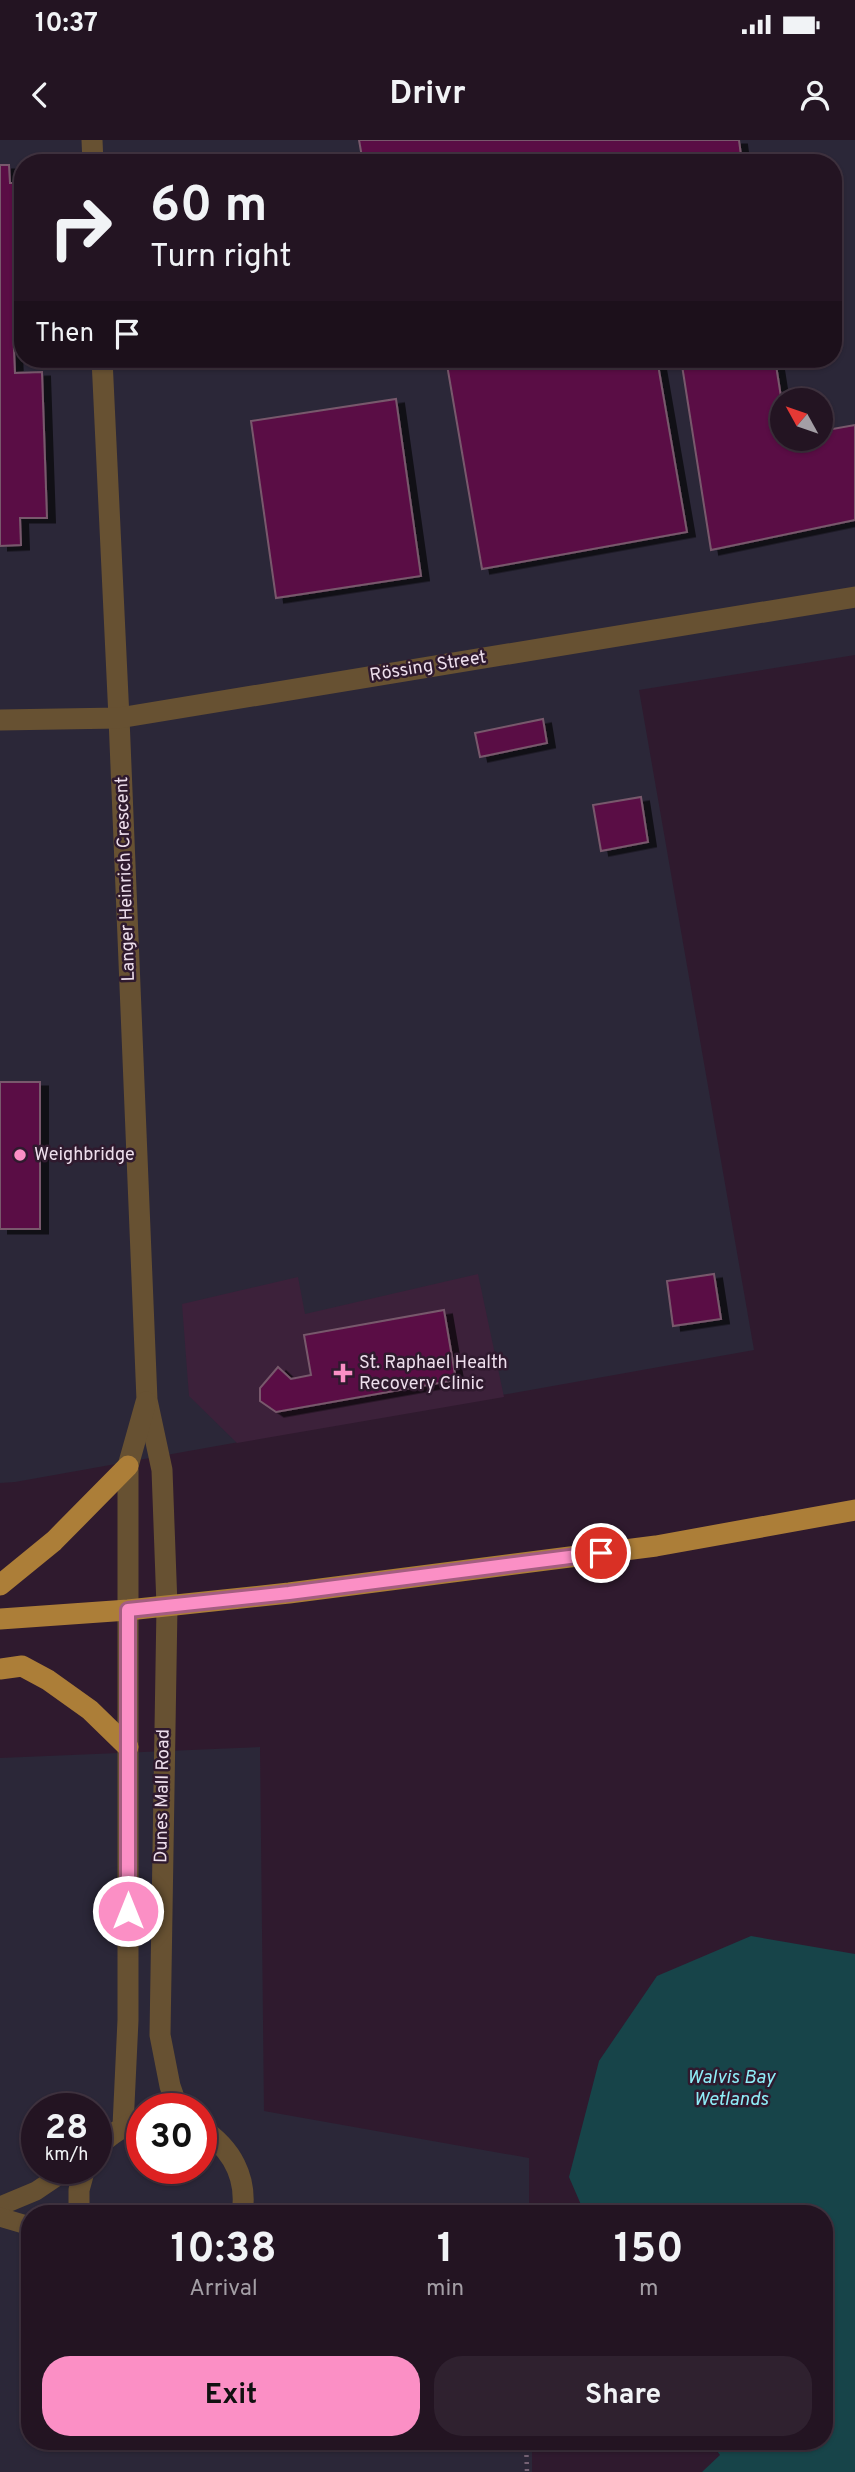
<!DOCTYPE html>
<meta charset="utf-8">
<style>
body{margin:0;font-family:Overpass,sans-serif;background:#2f212f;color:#f1f3f6;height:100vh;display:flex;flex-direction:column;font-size:26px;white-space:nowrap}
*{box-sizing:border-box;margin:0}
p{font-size:23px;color:#a39ea5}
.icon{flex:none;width:38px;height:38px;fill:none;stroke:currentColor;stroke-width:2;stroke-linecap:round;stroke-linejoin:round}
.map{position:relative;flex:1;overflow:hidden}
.sheet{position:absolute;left:21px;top:2065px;width:812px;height:245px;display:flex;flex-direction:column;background:#231422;border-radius:28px;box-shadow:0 2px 5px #0004,0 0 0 2px #403340}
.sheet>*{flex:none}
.banner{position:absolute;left:14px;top:14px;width:828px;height:214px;border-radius:28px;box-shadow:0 2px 5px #0004,0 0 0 2px #403340;background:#231422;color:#f1f3f6;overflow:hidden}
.needle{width:46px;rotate:310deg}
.controls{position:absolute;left:770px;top:248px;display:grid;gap:14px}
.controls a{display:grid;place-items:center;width:63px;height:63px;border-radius:50%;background:#231422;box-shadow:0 2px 5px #0004,0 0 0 2px #403340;font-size:35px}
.speed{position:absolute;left:21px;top:1953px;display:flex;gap:14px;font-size:35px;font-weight:700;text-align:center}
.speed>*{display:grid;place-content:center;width:91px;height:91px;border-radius:50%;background:#231422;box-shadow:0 2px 5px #0004,0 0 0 2px #403340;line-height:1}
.speed small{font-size:18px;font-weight:400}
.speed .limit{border:10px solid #d22;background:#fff;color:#111}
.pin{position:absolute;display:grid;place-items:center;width:60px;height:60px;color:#fff;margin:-30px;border:4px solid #fff;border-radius:50%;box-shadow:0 2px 7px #0007}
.me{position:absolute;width:77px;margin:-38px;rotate:0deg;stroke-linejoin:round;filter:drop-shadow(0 0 5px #0008)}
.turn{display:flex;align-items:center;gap:24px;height:147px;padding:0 21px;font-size:32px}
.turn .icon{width:91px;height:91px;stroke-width:2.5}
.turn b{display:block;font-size:49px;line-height:60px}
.then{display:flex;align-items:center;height:66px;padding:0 21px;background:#0003;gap:14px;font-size:26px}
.eta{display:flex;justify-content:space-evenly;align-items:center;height:119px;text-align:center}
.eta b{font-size:42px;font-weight:700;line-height:49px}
.cta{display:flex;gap:14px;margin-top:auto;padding:14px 21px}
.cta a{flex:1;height:80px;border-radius:28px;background:#fb8fc5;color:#111;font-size:28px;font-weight:700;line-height:80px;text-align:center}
.cta a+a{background:#2f212f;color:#f1f3f6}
.status{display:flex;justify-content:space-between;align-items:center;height:49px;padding:0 35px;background:#231422;direction:ltr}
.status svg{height:19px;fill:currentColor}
header{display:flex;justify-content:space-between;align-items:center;height:91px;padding:0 21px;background:#231422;font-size:32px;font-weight:700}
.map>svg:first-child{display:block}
.commercial{fill:#2b2738;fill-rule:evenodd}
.built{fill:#3c213a}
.water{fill:#174449}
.building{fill:#5a0f45;stroke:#78596c;stroke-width:2;filter:url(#shadow)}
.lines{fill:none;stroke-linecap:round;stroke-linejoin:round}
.path{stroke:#756274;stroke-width:4.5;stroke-dasharray:2 5;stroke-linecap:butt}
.lane{stroke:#675132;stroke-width:19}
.street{stroke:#675132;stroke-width:21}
.primary{stroke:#ac7e38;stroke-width:21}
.route-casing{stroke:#a35d80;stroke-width:18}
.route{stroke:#fb8fc5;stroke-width:12}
.poi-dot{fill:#fb8fc5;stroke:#2f1a2e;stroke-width:2.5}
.labels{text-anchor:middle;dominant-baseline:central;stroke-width:5;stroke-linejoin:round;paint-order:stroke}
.street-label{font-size:18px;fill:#eddeec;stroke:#2f1a2e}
.poi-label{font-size:18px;fill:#eddeec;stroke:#2f1a2e;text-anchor:start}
.water-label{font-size:19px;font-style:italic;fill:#8feef8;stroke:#2f1a2e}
</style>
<div class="status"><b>10:37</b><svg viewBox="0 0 49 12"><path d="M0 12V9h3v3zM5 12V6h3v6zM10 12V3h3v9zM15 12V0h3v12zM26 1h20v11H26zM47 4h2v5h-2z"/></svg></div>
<header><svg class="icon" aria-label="back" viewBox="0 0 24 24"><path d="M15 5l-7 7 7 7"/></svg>Drivr<svg class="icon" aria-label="person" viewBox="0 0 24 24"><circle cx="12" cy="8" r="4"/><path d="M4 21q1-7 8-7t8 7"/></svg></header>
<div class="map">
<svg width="855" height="2332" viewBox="0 0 855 2332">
<defs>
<filter id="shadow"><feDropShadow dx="8" dy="4.5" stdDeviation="0" flood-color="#0009"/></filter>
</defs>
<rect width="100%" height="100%" fill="#2f1a2e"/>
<g class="commercial">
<path d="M0 0H855V515L639 550 754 1210 15 1342 0 1343ZM23 23H833V219H23ZM782 261H821V299H782Z"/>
<path d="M260 1607 264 1971 529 2018V2074H30V2301H532V2332H0V1618ZM37 1969H96V2028H37ZM142 1969H201V2028H142Z"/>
</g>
<path class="built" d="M478 1134 504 1257 237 1303 189 1256 182 1164 298 1137 305 1174Z"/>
<path class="water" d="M751 1796 855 1814V2332H702L720 2315 710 2301H824V2074H585L569 2037 599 1921 657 1836Z"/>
<g class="building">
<path d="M359 0H739L742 23H363Z"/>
<path d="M0 25H9L10 43H23V186L13 187 15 233 42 232 47 378H20L21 405 0 406Z"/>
<path d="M446 219H657L687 392 482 429Z"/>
<path d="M681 219H775L782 263V299H821V291L855 285V380L711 410Z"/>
<path d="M396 259 421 436 276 458 251 281Z"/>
<path d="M543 579 547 603 480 617 475 593Z"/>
<path d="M641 657 648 702 601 711 593 665Z"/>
<rect x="0" y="942" width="40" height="147"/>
<path d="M714 1134 721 1179 673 1186 667 1141Z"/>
<path d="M444 1170 456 1240 276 1272 260 1261V1248L278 1227 291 1239 311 1235 304 1195Z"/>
</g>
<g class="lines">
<path class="path" d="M526 2301 527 2332"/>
<g class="lane">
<path d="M0 2066 36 2051 70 2028"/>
<path d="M0 2077 30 2086"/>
</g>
<g class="street">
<path d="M92 0 93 23"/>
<path d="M102 219 119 578 147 1260 162 1330 167 1466 160 1895 170 1946 178 1969"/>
<path d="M0 580 119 578 855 457"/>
<path d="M123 1986 128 1880V1326L146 1262"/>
<path d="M201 1988C231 2008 248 2037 242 2074"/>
<path d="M96 2009C110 1994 123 1986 142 1980"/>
<path d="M79 2074V2050L85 2028"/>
</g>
<g class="primary">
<path d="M0 1445 54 1401 128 1326"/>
<path d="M0 1479 128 1470 289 1453 656 1406 855 1370"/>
<path d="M0 1529 22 1526 48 1540 90 1570 128 1607"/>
</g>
</g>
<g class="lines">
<defs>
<path id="route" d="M128 1771V1470L289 1453 601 1413"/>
</defs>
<use href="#route" class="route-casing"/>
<use href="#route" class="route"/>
</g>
<g class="poi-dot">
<circle cx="20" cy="1015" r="7"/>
<path d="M339.5 1222.5h7v7h7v7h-7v7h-7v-7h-7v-7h7z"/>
</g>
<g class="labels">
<g class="street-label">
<text transform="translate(428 527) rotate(-9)">Rössing Street</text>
<text transform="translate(126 739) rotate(-92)">Langer Heinrich Crescent</text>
<text transform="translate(163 1656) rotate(-89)">Dunes Mall Road</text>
</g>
<g class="poi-label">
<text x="34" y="1015">Weighbridge</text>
<text x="359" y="1223">St. Raphael Health<tspan x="359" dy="21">Recovery Clinic</tspan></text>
</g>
<g class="water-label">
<text x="731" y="1938">Walvis Bay<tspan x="731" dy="22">Wetlands</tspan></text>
</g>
</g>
</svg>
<div class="controls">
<a><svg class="needle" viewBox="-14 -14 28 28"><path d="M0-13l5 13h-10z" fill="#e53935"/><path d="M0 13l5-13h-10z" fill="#a39ea5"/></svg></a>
</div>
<div class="speed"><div>28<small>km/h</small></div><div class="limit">30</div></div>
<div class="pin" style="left:601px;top:1413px;background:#d93025"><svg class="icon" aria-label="arrive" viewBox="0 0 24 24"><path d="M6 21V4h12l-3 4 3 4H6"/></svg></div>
<svg class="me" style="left:128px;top:1771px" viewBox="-20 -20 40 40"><circle r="17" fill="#fb8fc5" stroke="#fff" stroke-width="3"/><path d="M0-11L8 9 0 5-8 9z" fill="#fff"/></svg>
<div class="banner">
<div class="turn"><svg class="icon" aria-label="right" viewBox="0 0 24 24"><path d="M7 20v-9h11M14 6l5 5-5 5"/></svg><div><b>60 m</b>Turn right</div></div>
<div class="then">Then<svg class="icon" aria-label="arrive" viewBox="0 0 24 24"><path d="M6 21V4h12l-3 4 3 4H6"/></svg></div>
</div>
<section class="sheet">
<div class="eta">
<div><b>10:38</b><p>Arrival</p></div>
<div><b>1</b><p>min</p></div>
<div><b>150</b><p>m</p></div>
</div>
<div class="cta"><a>Exit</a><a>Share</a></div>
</section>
</div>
